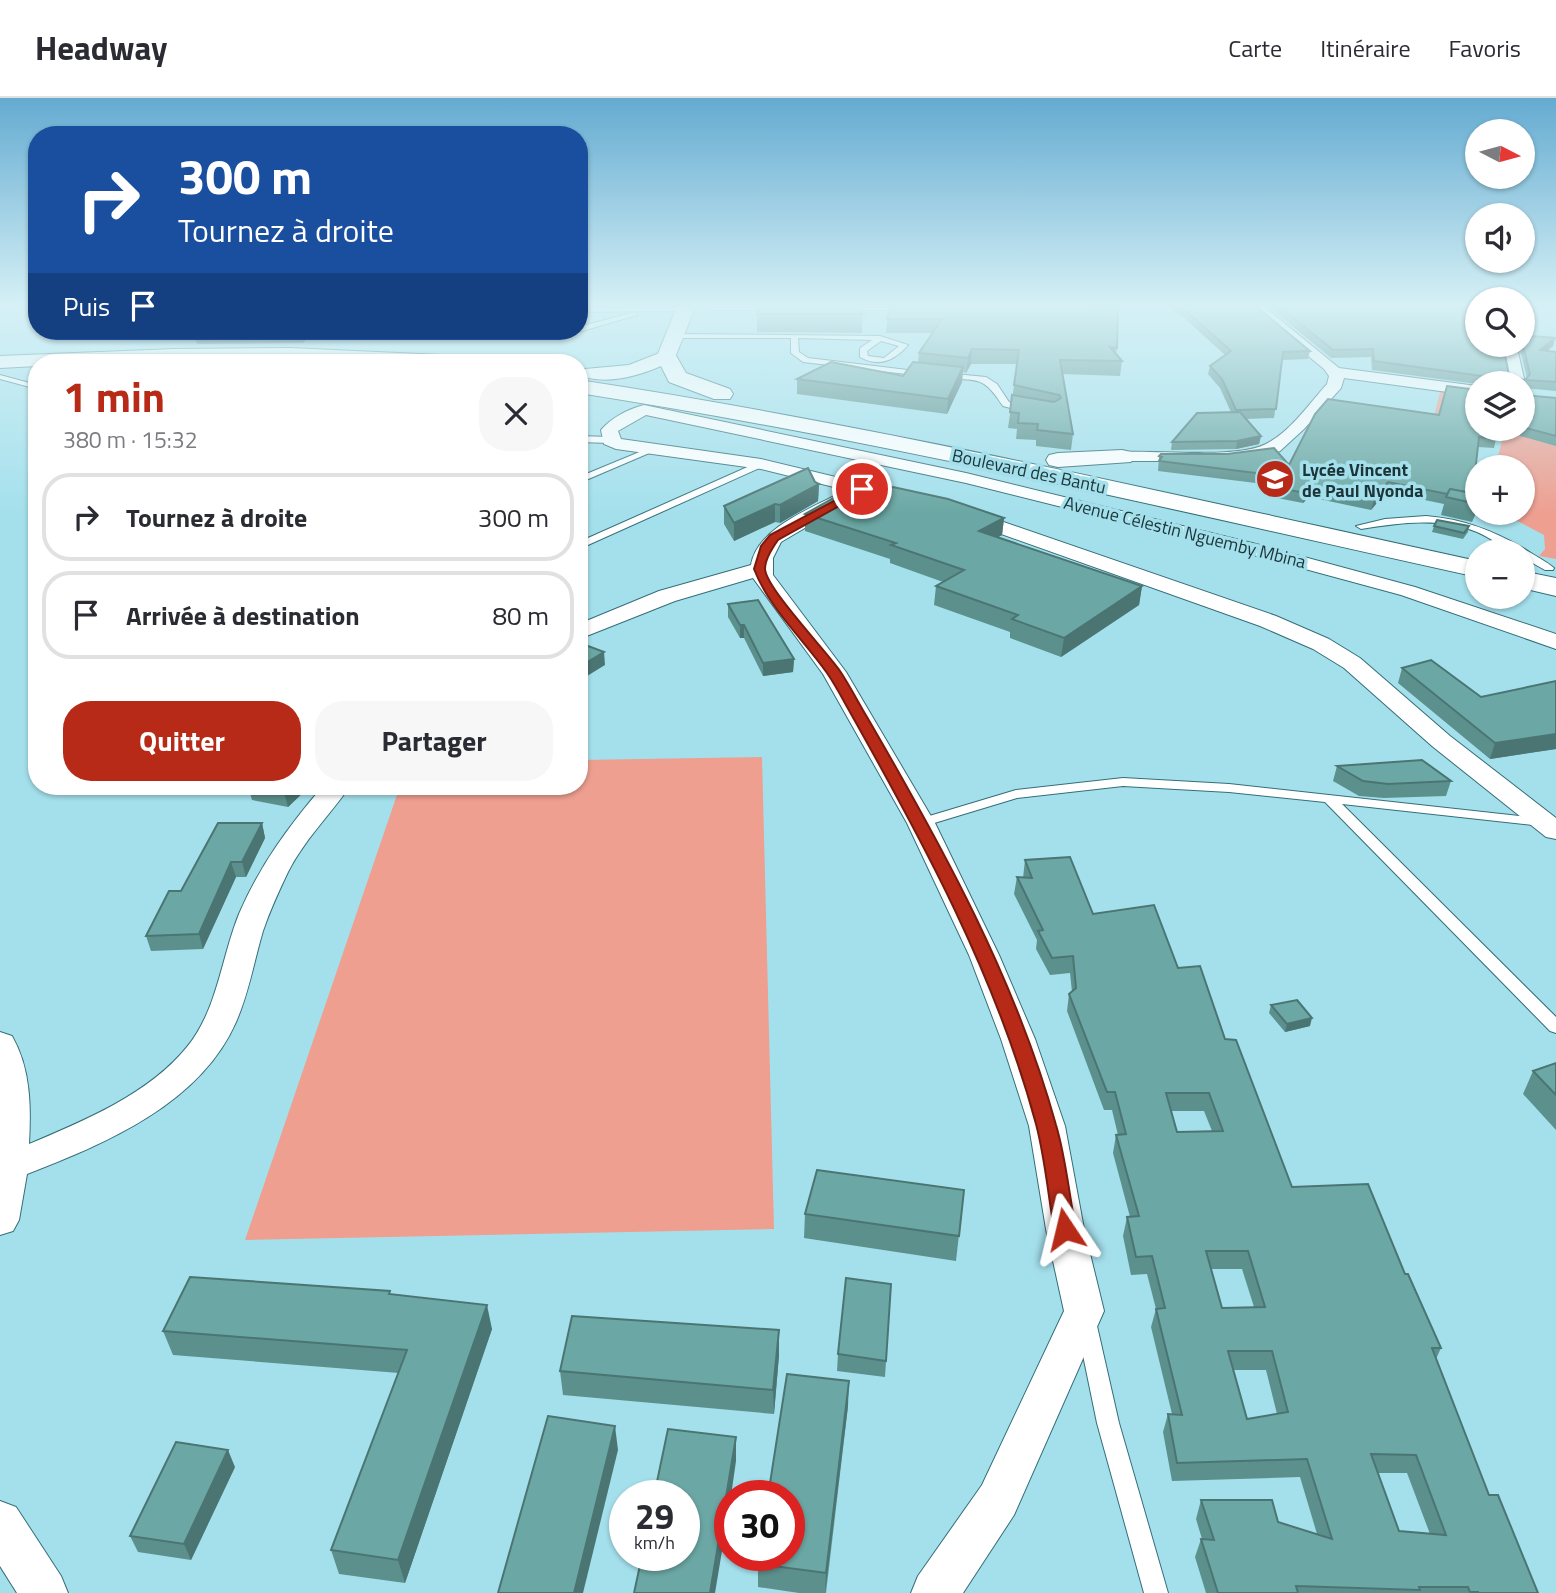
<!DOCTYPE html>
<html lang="fr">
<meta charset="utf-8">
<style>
body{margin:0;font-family:"Titillium Web",sans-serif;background:#f7f7f7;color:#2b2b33;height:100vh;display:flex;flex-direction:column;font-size:26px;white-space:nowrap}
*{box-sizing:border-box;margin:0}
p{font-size:23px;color:#7c7c81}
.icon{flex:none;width:38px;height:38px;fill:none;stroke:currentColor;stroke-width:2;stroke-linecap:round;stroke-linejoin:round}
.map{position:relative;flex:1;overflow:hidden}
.drawer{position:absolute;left:28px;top:256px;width:560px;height:441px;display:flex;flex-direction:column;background:#fff;border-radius:28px;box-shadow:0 2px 5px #0004}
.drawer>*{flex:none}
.hud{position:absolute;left:28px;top:28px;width:560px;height:214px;border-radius:28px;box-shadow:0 2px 5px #0004;background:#1a4fa0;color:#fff;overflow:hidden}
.needle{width:46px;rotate:96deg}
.controls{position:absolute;left:1465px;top:21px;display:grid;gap:14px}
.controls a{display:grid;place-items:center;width:70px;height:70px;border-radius:50%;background:#fff;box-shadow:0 2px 5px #0004;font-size:35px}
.speed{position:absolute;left:609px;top:1382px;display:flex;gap:14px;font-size:35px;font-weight:700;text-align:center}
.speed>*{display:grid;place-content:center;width:91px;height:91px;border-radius:50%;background:#fff;box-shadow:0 2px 5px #0004;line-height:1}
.speed small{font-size:18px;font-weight:400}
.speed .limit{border:10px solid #d22;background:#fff;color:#111}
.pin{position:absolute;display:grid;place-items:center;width:60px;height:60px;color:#fff;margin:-30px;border:4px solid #fff;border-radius:50%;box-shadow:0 2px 7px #0007}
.me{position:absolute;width:77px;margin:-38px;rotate:350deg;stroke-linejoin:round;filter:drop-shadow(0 0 5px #0008)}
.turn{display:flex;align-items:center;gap:24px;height:147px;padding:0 35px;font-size:32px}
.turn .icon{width:91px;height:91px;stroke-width:2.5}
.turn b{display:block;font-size:49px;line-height:60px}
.then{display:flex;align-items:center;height:66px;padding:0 35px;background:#0003;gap:14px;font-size:26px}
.round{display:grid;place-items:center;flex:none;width:74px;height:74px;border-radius:28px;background:#f7f7f7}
.summary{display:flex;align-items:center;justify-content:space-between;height:119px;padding:0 35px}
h1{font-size:42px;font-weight:700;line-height:52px;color:#b72a17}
.button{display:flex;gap:14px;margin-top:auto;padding:14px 35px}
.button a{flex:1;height:80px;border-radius:28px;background:#b72a17;color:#fff;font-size:28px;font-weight:700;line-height:80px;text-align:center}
.button a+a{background:#f7f7f7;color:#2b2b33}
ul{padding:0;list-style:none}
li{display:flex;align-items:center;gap:21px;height:88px;margin:0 14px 10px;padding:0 21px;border:4px solid #e1e1e2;border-radius:28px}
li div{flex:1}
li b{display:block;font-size:26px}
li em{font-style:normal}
header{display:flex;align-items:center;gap:42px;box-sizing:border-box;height:98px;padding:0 35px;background:#fff;border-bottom:2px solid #e1e1e2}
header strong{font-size:33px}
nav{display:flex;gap:38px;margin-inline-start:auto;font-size:24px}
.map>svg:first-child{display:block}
.green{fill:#ee9f90}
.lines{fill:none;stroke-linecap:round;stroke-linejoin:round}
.lane-casing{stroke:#346e79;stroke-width:2}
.street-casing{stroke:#346e79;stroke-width:2}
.secondary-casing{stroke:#346e79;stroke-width:2}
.highway-casing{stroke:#346e79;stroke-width:2}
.lane{fill:#fff;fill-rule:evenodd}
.street{fill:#fff;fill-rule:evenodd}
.secondary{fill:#fff;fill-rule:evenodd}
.highway{fill:#fff;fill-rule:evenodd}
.wall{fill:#5c908d;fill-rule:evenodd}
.shaded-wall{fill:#4b7573}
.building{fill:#6ba7a4;stroke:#4b7573;stroke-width:2;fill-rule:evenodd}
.route{fill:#b72a17;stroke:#771b0f;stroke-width:2}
.labels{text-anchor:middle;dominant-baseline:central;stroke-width:7;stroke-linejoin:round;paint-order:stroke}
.far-poi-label{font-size:18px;font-weight:bold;fill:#1c3539;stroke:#a4e0ec;text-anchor:start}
.far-street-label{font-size:18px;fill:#1c3539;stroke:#a4e0ec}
</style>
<header>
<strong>Headway</strong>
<nav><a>Carte</a><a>Itinéraire</a><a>Favoris</a></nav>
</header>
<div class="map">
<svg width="1556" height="1495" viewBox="0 0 1556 1495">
<rect width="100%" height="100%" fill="#a4e0ec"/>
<g class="green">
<path d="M1441 290 1474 294 1477 331H1522L1556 345V461L1539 458 1545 451 1544 437 1502 415H1522V369H1495L1504 336 1443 328 1434 318Z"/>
<path d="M762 659 774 1131 245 1142 400 688H579V662Z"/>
</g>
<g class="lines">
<defs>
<g id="lane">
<path d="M579 210 685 209 688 211 685 213 579 214Z"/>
<path d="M635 214 637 217 582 233H577L579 229Z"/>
<path d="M331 233 530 235 570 233 530 239 335 235Z"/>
<path d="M677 236 880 238 908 247C895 262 879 270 860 259V250L872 242 798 240 799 254 808 260 924 274 928 276 924 278 803 264 791 255V240H674ZM881 243 899 248 884 260 868 258 867 253Z"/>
<path d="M944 275 986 279 997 286 1009 304 1030 312 1026 314 1003 308C981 274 977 285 941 279V275Z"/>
<path d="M0 277 37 287V291L0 281Z"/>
<path d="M579 338 610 339 614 342 610 345 579 344Z"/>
<path d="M654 348 661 350 579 385V379Z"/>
<path d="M761 363 765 366 764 368 579 451V444Z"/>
<path d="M1426 418C1465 421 1498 434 1531 455 1539 460 1547 464 1554 470L1553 472H1545L1522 459V453C1507 453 1491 440 1477 434 1439 419 1400 425 1361 431L1356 428 1385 421Z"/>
<path d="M1123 680 1229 686 1547 721 1549 724 1547 727 1542 728 1342 706 1556 919V935L1550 933 1325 704 1229 694 1123 688 1017 700 921 729 914 725 916 722 1016 692Z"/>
<path d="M1087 1219 1094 1222 1097 1228 1119 1325 1168 1495H1144L1097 1325 1077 1228 1080 1222Z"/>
</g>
<g id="street">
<path d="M1245 206H1261L1339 270 1477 288V298L1344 280 1341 290 1304 331 1280 353 1269 358 1225 363H1116L1113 359 1116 355 1122 354C1158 352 1237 361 1266 346 1291 333 1309 306 1327 286L1329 278 1324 271Z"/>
<path d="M1522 243 1526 247 1518 254 1525 285 1522 288V285H1509L1503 253 1510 247H1522Z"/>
<path d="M644 307 966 375 1260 447 1415 489 1556 536V551L1401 497 1246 455 966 385 646 317 618 333 621 341 761 361 869 387 871 391 781 444 773 460V477L846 574 935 725 999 857 1035 941 1065 1028 1084 1131 1104 1213 1014 1417 963 1495H911L918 1478 982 1387 1064 1213 1046 1131 1029 1028 1001 941 969 857 907 725 823 576 753 480 675 503 579 541V526L659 493 751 467C757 429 815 409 846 392L761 371 616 351 604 346 601 332C611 320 628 311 644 307Z"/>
<path d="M966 411 1276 518 1329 541 1360 560 1450 638 1556 720V741L1546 739 1432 648 1344 570 1313 551 1260 528 959 421 956 417Z"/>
<path d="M323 688H350C330 717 304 742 288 774 279 793 270 812 263 833 254 863 249 895 236 924 200 1006 105 1046 27 1076L19 1122 13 1133 0 1137V934L12 938C31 971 31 1009 29 1046 84 1023 149 996 187 949 218 911 221 860 239 816 260 767 289 728 323 688Z"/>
<path d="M0 1403 16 1409 61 1478 68 1495H17L0 1468Z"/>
</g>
<path id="secondary" d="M678 206H1090L1081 212H712L703 206 694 212 674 262H660L657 258Z"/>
<g id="highway">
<path d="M290 250 464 258 471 260 474 264H37V268L0 270V258L174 251Z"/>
<path d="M667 252 674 254 686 275 730 291 733 296 730 301H714L669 284 661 268C638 278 610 286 585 279L581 275 585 271 629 267Z"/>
<path d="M579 282C881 328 1179 398 1477 463V479C1179 413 881 342 579 295Z"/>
<path d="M1122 352 1131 354 1134 359 1131 364 1058 369 1049 367 1046 362 1049 357 1058 355Z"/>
<path d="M1522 473 1556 480V498L1522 490Z"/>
</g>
</defs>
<use href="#lane" class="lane-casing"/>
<use href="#street" class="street-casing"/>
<use href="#secondary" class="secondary-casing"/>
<use href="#highway" class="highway-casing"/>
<use href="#lane" class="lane"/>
<use href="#street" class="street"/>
<use href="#secondary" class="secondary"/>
<use href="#highway" class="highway"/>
</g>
<g class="wall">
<path d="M891 206 1117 250 1116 257 1122 263 1120 278 1062 276 1073 336 1071 352 1036 348V342L1016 341 1017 331 1008 330 1017 266H971L966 275 963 274 962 284 947 316 797 296V281L903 278 918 265 919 255 933 235H886L887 221Z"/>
<path d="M1163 206H1253L1310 253 1308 261 1282 262 1274 320 1245 321 1261 338 1259 346 1236 351 1171 352 1172 344 1231 314 1220 290 1208 276 1210 268 1225 257 1183 219Z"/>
<path d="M1265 206H1449L1477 213V247H1508L1504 250 1509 277 1524 282 1523 289 1527 280 1521 255 1523 247 1531 238 1555 240 1553 248 1547 253 1556 254V293L1523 290 1524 297 1556 300V348L1496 331H1522V285L1477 286 1372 272 1371 259 1331 260Z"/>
<path d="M757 216H863L862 235 757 234Z"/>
<path d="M193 233H313L303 245 197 246Z"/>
<path d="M1439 317 1496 341 1494 350 1478 349 1471 393 1470 394 1477 396V413L1472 424 1441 417 1444 406 1386 394 1371 412 1309 399 1303 405 1277 400 1279 390 1281 388 1158 373 1159 358 1289 367Z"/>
<path d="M815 384 819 386 818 403 780 425 775 424 734 443 724 426V408Z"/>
<path d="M866 402 1004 420 1002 437 998 439 1142 488 1139 507 1061 559 1010 540V534L934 507 936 488 943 484 890 465V461L805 433V416Z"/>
<path d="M1434 428H1469L1468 434 1463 441 1432 434Z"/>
<path d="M728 506 794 561 793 574 763 578 744 540H740L728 519Z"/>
<path d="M1402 570 1481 599 1556 583V651L1490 661 1398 585Z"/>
<path d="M1337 668 1451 683 1446 698 1384 700 1359 698 1333 683Z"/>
<path d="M248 688H310L288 709 252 702Z"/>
<path d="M262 725 265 740 246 779H236L203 851 151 853 146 838 181 793Z"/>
<path d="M1025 762 1093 816 1178 870 1225 941 1292 1089 1405 1176 1441 1250 1436 1261 1489 1397 1538 1495H1206L1195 1459 1201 1441H1202L1196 1421 1201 1402 1317 1436 1300 1379 1172 1383 1163 1334 1168 1316H1172L1151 1229 1156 1211 1147 1176 1131 1177 1123 1138 1127 1119H1130L1113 1055 1116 1037H1118L1112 1012H1104L1067 913 1069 896 1072 894 1070 875 1050 877 1036 851 1037 842 1014 796 1017 779 1023 780ZM1171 1013H1204L1212 1033 1177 1034ZM1211 1171H1242L1254 1209 1222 1210ZM1233 1272H1266L1277 1316 1247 1321ZM1378 1375H1407L1430 1436 1399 1433Z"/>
<path d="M1271 907 1310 928 1285 934 1269 915Z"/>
<path d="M1556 965V1032L1523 996 1533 973Z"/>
<path d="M964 1092 956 1163 804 1140 805 1116Z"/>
<path d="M891 1186 885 1279 837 1273 838 1256Z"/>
<path d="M391 1196 492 1231 405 1485 339 1476 331 1452 399 1275 173 1257 163 1233Z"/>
<path d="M779 1257 774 1316 563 1297 560 1273Z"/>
<path d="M848 1308 826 1495H799L758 1489V1466Z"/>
<path d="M235 1369 191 1462 138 1454 130 1438Z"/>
</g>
<g class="shaded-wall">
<path d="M301 233H313L303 245Z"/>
<path d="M1555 240 1553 248 1538 260 1540 252Z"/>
<path d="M972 251 971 266 966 275 968 260Z"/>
<path d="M963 269 962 284 947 316 948 301Z"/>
<path d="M1261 338 1259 346 1236 351 1237 343Z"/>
<path d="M1474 383 1471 393 1463 403 1461 399Z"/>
<path d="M1388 384 1386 394 1371 412 1374 402Z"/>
<path d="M819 386 818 403 780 425V407Z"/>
<path d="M1311 389 1309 399 1303 405 1305 395Z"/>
<path d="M775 406V424L734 443V425Z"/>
<path d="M1004 420 1002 437 978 451 979 433Z"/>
<path d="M1142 488 1139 507 1061 559 1064 540Z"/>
<rect x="740" y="527" width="4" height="13"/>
<path d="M604 554 605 567 579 583V569Z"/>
<path d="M794 561 793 574 763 578V565Z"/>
<path d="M1556 636V651L1490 661 1495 645Z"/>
<path d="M292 688H310L288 709 284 694Z"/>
<path d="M262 725 265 740 246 779 242 764Z"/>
<path d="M231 764 236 779 203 851 199 836Z"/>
<path d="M1312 920 1310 928 1285 934 1287 926Z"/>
<path d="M487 1207 492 1231 405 1485 398 1462Z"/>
<path d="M779 1232V1257L774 1316 773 1292Z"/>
<path d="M849 1283 848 1308 825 1495 826 1475Z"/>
<path d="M615 1328 618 1352 583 1495H574Z"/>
<path d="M736 1339V1363L731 1398H730V1405L715 1495H710Z"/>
<path d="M228 1352 235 1369 191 1462 184 1446Z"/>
</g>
<g class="building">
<path d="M759 206H845L863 216H757Z"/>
<path d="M891 206H990L1118 210 1117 250 1110 249 1122 263 1060 262 1073 336 1037 332 1038 326 1018 325 1019 315 1010 314 1012 297 1054 304 1061 300 1059 297 1014 287 1019 252 972 251 968 260 919 255 942 221H887Z"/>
<path d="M1176 206H1253L1310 253 1283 254 1276 311 1236 312 1222 281 1210 268 1231 253 1185 212Z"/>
<path d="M1276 206H1449L1477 213V247H1503L1509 277 1524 282 1522 285H1482L1481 278 1374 263 1373 251 1333 252Z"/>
<path d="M1531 238 1555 240 1540 252 1556 254V284L1525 282 1530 276 1523 247Z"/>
<path d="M831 264 903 278 913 264 963 269 948 301 797 281Z"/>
<path d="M1522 287 1524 297 1556 300V338L1522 329Z"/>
<path d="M1447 288 1477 292V331H1495L1496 341 1479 339 1474 383 1466 394 1450 391 1447 396 1388 384 1374 402 1311 389 1305 395 1279 390 1288 379 1159 363 1162 359 1159 358 1161 356H1227L1274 350 1289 367 1315 316 1328 301 1439 317Z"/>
<path d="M1240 314 1261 338 1237 343 1172 344 1197 315Z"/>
<path d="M808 370 815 384 819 386 780 407 775 406 734 425 724 408Z"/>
<path d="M893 389 948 401 1004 420 979 433 1142 488 1064 540 1012 521 1018 517 936 488 964 472 891 447 896 445 805 416 844 394 866 402Z"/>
<path d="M1450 391 1477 396V406L1446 399Z"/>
<path d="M1437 422 1469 428 1464 435 1434 428Z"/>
<path d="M758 502 794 561 763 565 744 527H740L728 506Z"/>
<path d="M580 545 604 554 579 569Z"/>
<path d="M1431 562 1481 599 1556 583V636L1495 645 1402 570Z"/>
<path d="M1422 662 1451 683 1388 686 1363 683 1337 668Z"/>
<path d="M251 688H292L284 694Z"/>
<path d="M218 725H262L242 764H231L199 836 146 838 169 793H181Z"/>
<path d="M1070 759 1093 816 1154 807 1178 870 1200 868 1225 941 1236 942 1292 1089 1368 1086 1405 1176H1408L1441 1250H1432L1489 1397H1498L1538 1495H1478V1494H1470L1468 1489H1419L1420 1492 1296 1488 1298 1495H1218L1201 1441 1214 1442 1201 1402H1272L1278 1424 1332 1441 1307 1361 1177 1365 1168 1316 1182 1317 1156 1211 1165 1210 1152 1158 1136 1159 1127 1119 1139 1118 1116 1037 1126 1036 1115 994H1107L1069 896 1076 890 1073 858 1052 860 1038 833 1043 832 1017 779 1032 780 1025 762ZM1166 995H1209L1223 1033 1177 1034ZM1206 1153H1248L1265 1209 1222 1210ZM1228 1253H1272L1288 1314 1247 1321ZM1371 1356 1416 1357 1446 1437 1399 1433Z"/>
<path d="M1297 902 1312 920 1287 926 1271 907Z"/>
<path d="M1556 965V997L1533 973Z"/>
<path d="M817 1072 964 1092 959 1138 805 1116Z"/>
<path d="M190 1179 390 1193 389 1196 487 1207 398 1462 331 1452 407 1252 163 1233Z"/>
<path d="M846 1180 891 1186 886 1263 838 1256Z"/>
<path d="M572 1218 779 1232 773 1292 560 1273Z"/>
<path d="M787 1276 849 1283 826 1475 758 1466 759 1458H789V1398H768Z"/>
<path d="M548 1318 615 1328 574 1495H498Z"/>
<path d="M668 1331 736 1339 710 1495H634L642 1458H684V1398H654Z"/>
<path d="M176 1344 228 1352 184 1446 130 1438Z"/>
</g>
<linearGradient id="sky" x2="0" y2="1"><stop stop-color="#64abd1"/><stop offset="0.5" stop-color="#d6f1f6"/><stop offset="1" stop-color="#d6f1f6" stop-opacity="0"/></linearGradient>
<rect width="1556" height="416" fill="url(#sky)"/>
<path class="route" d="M862 388 867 391 866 393 778 442C773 449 765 462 765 471 766 490 827 554 840 573 850 588 858 604 867 619 942 748 1016 882 1056 1027 1066 1060 1069 1097 1076 1131L1073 1137 1065 1140 1057 1137 1054 1131C1048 1096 1045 1060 1036 1026 996 877 921 740 846 607 840 596 834 585 827 575 803 541 769 510 754 471L761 448 770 437Z"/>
<defs>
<symbol id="school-disc" viewBox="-11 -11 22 22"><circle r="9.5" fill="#b72a17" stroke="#a4e0ec"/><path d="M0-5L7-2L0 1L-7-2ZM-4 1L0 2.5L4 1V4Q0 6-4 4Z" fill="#fff"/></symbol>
</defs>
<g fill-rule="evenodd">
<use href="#school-disc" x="1253" y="359" width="44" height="44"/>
</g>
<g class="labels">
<g class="far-poi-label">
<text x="1302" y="371">Lycée Vincent<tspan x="1302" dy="21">de Paul Nyonda</tspan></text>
</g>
<g class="far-street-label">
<text transform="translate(1029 373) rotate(12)">Boulevard des Bantu</text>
<text transform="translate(1185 434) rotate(14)">Avenue Célestin Nguemby Mbina</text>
</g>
</g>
</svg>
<div class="controls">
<a><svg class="needle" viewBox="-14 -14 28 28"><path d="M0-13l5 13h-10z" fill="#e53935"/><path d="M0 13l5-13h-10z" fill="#7c7c81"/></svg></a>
<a><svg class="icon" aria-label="sound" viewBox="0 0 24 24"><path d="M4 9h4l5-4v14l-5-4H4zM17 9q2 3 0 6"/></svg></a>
<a><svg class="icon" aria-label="search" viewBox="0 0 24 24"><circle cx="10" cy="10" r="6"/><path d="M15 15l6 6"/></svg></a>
<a><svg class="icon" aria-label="layers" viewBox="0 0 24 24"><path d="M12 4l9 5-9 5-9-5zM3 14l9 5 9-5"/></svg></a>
<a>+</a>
<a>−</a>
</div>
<div class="speed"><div>29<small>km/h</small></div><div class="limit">30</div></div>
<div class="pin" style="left:862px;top:391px;background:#d93025"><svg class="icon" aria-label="arrive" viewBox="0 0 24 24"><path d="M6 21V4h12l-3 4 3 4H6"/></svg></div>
<svg class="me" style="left:1065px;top:1131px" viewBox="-20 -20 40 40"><path d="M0-17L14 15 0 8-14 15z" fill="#b72a17" stroke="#fff" stroke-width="4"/></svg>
<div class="hud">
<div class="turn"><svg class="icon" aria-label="right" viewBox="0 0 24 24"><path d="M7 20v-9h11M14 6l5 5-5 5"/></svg><div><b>300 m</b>Tournez à droite</div></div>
<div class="then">Puis<svg class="icon" aria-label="arrive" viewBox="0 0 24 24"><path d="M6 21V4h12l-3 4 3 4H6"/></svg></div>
</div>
<section class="drawer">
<div class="summary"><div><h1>1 min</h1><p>380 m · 15:32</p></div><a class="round"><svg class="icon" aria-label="close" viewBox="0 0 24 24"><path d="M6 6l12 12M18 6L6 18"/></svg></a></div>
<ul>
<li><svg class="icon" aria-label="right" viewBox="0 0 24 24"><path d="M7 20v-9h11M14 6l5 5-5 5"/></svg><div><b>Tournez à droite</b></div><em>300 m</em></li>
<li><svg class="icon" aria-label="arrive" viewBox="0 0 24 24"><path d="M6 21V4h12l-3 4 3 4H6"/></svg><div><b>Arrivée à destination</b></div><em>80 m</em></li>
</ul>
<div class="button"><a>Quitter</a><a>Partager</a></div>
</section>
</div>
